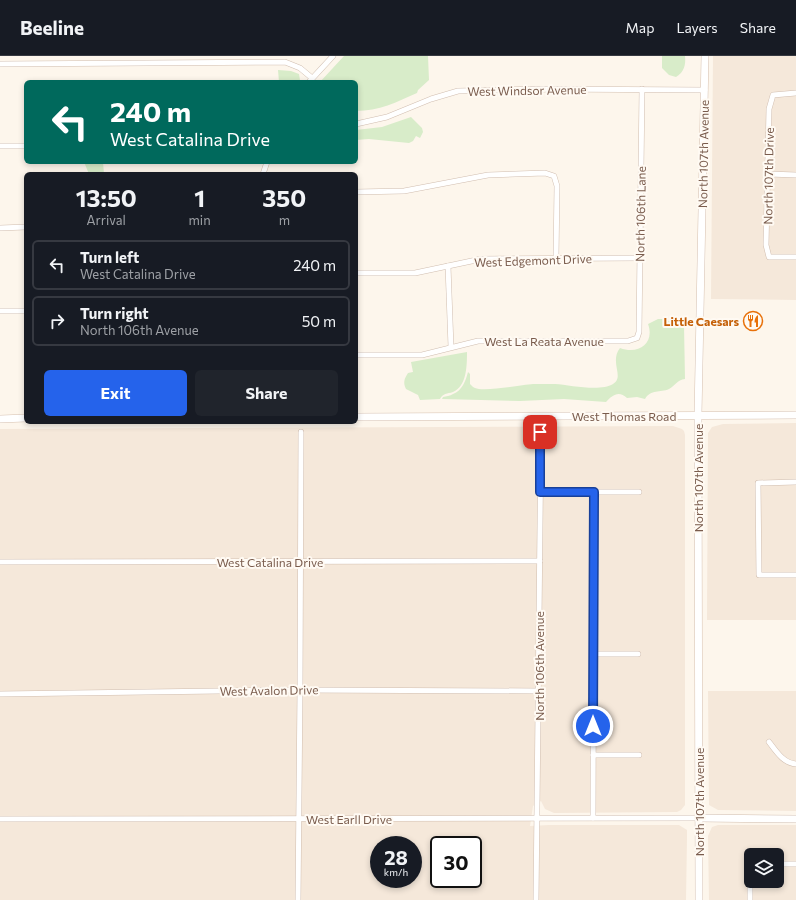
<!DOCTYPE html>
<style>
body{margin:0;font-family:Commissioner,sans-serif;background:#20242c;color:#f1f3f6;height:100vh;display:flex;flex-direction:column;font-size:15px;white-space:nowrap}
*{box-sizing:border-box;margin:0}
p{font-size:13px;color:#9ea1a6}
.icon{flex:none;width:22px;height:22px;fill:none;stroke:currentColor;stroke-width:2;stroke-linecap:round;stroke-linejoin:round}
.map{position:relative;flex:1;overflow:hidden}
.panel{position:absolute;left:24px;top:116px;width:334px;height:252px;display:flex;flex-direction:column;background:#171b24;border-radius:6px;box-shadow:0 2px 6px #0003}
.panel>*{flex:none}
.top-card{position:absolute;left:24px;top:24px;width:334px;height:84px;border-radius:6px;box-shadow:0 2px 6px #0003;background:#00695c;color:#fff;overflow:hidden}
.controls{position:absolute;left:744px;top:792px;display:grid;gap:8px}
.controls a{display:grid;place-items:center;width:40px;height:40px;border-radius:6px;background:#171b24;box-shadow:0 2px 6px #0003;font-size:20px}
.speed{position:absolute;left:370px;top:780px;display:flex;gap:8px;font-size:20px;font-weight:700;text-align:center}
.speed>*{display:grid;place-content:center;width:52px;height:52px;border-radius:50%;background:#171b24;box-shadow:0 2px 6px #0003;line-height:1}
.speed small{font-size:10px;font-weight:400}
.speed .limit{border:2px solid #111;border-radius:6px;background:#fff;color:#111}
.pin{position:absolute;display:grid;place-items:center;width:34px;height:34px;color:#fff;margin:-17px;border-radius:8px;box-shadow:0 2px 6px #0006}
.me{position:absolute;width:44px;margin:-22px;rotate:0deg;stroke-linejoin:round;filter:drop-shadow(0 0 3px #0008)}
.turn{display:flex;align-items:center;gap:14px;height:84px;padding:0 20px;font-size:18px}
.turn .icon{width:52px;height:52px;stroke-width:2.5}
.turn b{display:block;font-size:28px;line-height:34px}
.eta{display:flex;justify-content:space-evenly;align-items:center;height:68px;text-align:center}
.eta b{font-size:24px;font-weight:700;line-height:28px}
.cta{display:flex;gap:8px;margin-top:auto;padding:8px 20px}
.cta a{flex:1;height:46px;border-radius:6px;background:#2563eb;color:#fff;font-size:16px;font-weight:700;line-height:46px;text-align:center}
.cta a+a{background:#20242c;color:#f1f3f6}
ul{padding:0;list-style:none}
li{display:flex;align-items:center;gap:12px;height:50px;margin:0 8px 6px;padding:0 12px;border:2px solid #363941;border-radius:6px}
li div{flex:1}
li b{display:block;font-size:15px}
li em{font-style:normal}
header{display:flex;align-items:center;gap:24px;box-sizing:border-box;height:56px;padding:0 20px;background:#171b24;border-bottom:1px solid #363941}
header strong{font-size:19px}
nav{display:flex;gap:22px;margin-inline-start:auto;font-size:14px}
.map>svg:first-child{display:block}
.residential{fill:#f5e8da;fill-rule:evenodd}
.green{fill:#d8ecc9}
.lines{fill:none;stroke-linecap:round;stroke-linejoin:round}
.minor-casing{stroke:#d1beb0;stroke-width:6}
.tertiary-casing{stroke:#d1beb0;stroke-width:8}
.secondary-casing{stroke:#d6c0b0;stroke-width:8}
.minor{stroke:#fff;stroke-width:5}
.tertiary{stroke:#fff;stroke-width:7}
.secondary{stroke:#fff;stroke-width:7}
.route-casing{stroke:#184099;stroke-width:10}
.route{stroke:#2563eb;stroke-width:7}
.labels{text-anchor:middle;dominant-baseline:central;stroke-width:4;stroke-linejoin:round;paint-order:stroke}
.street-label{font-size:12px;fill:#7a5c4d;stroke:#fffaf3}
.food-label{font-size:12px;font-weight:bold;fill:#c56008;stroke:#fffaf3;text-anchor:end}
</style>
<header>
<strong>Beeline</strong>
<nav><a>Map</a><a>Layers</a><a>Share</a></nav>
</header>
<div class="map">
<svg width="796" height="844" viewBox="0 0 796 844">
<rect width="100%" height="100%" fill="#fdf6ec"/>
<g class="residential">
<path d="M713 0H796V244L711 243Z"/>
<path d="M796 367V564H707L708 377 712 371 723 368Z"/>
<path d="M673 370 682 373 684 375 685 379V749L681 754 677 756 554 757 545 753 541 745 533 750 530 770 549 769H679L687 774V782L686 844H0V373ZM379 789H413V823H379ZM439 789H473V823H439Z"/>
<path d="M708 635H796V755L718 754 709 749Z"/>
<path d="M718 769H796V844H709L708 780 712 771ZM751 799H777V825H751Z"/>
</g>
<g class="green">
<path d="M344 0H428L429 24 418 34 417 37C397 46 379 55 356 55V26H320Z"/>
<path d="M662 0H685C686 9 684 16 676 21L669 19 662 12Z"/>
<path d="M278 14 291 15 299 18 300 24 297 26H279Z"/>
<path d="M411 61 422 72 423 76 420 82 416 80 413 85 409 87 369 83 356 84V74L382 71Z"/>
<path d="M84 106H103L104 118H89Z"/>
<path d="M658 263H662L684 269 685 323C677 324 675 330 669 333 660 337 651 333 645 343L637 341 627 342C619 334 612 339 606 346L564 343 520 345 442 343 443 341C446 340 450 340 453 338 462 335 466 324 468 316L470 318V328C471 329 474 332 475 332 484 336 521 329 533 328 540 328 548 328 555 328 570 329 600 336 613 328 625 321 609 306 620 292 639 299 655 287 648 268Z"/>
<path d="M467 296C467 309 467 330 453 336 447 338 443 337 440 343L420 344 418 339 406 333C403 327 404 323 408 317L413 316 411 306Z"/>
</g>
<g class="lines">
<defs>
<g id="minor">
<path d="M0 8 285 6 300 12 312 22"/>
<path d="M309 26 333 0"/>
<path d="M796 37 773 39 769 53 766 189 769 201H796"/>
<path d="M356 68 387 61 431 43 458 35 541 33 705 34"/>
<path d="M0 90H26"/>
<path d="M263 118 267 106"/>
<path d="M769 118 796 119"/>
<path d="M356 136 404 135 488 119 545 117 554 120 557 130 556 202"/>
<path d="M0 172 26 171"/>
<path d="M448 210 451 291"/>
<path d="M356 217H415L481 203 639 202"/>
<path d="M0 255H26"/>
<path d="M356 299H422L478 285H628L637 282 639 276 642 33"/>
<path d="M796 426 758 427 759 519H796"/>
<path d="M540 436H639"/>
<path d="M0 506 540 505"/>
<path d="M593 598H638"/>
<path d="M0 638 300 634 538 635"/>
<path d="M769 686C776 695 783 707 796 708"/>
<path d="M593 699H639"/>
<path d="M593 762 594 436"/>
<path d="M0 763 699 762"/>
<path d="M777 808H796"/>
<path d="M298 844 300 634 301 376"/>
<path d="M536 844 541 376"/>
<path d="M750 844V810H751"/>
</g>
<path id="tertiary" d="M699 762 796 763"/>
<g id="secondary">
<path d="M356 361 796 359"/>
<path d="M0 363 26 362"/>
<path d="M699 844 698 359 705 0"/>
</g>
</defs>
<use href="#minor" class="minor-casing"/>
<use href="#tertiary" class="tertiary-casing"/>
<use href="#secondary" class="secondary-casing"/>
<use href="#minor" class="minor"/>
<use href="#tertiary" class="tertiary"/>
<use href="#secondary" class="secondary"/>
</g>
<g class="lines">
<defs>
<path id="route" d="M540 376V436H594L593 670"/>
</defs>
<use href="#route" class="route-casing"/>
<use href="#route" class="route"/>
</g>
<defs>
<symbol id="restaurant-ring" viewBox="-11 -11 22 22"><circle r="9.5" fill="#fffaf3" stroke="#e8710a" stroke-width="1.5"/><path d="M-5-6h1v4h1v-4h1v4h1v-4h1v5L-1.5 .5V6h-2V.5L-5-1ZM5-6V6H3V1.5H1.5Q1.5-4 5-6Z" fill="#e8710a"/></symbol>
</defs>
<g fill-rule="evenodd">
<use href="#restaurant-ring" x="742" y="254" width="22" height="22"/>
</g>
<g class="labels">
<g class="street-label">
<text transform="translate(527 34) rotate(-1)">West Windsor Avenue</text>
<text transform="translate(703 98) rotate(-89)">North 107th Avenue</text>
<text transform="translate(768 120) rotate(-89)">North 107th Drive</text>
<text transform="translate(640 158) rotate(-89)">North 106th Lane</text>
<text transform="translate(533 204) rotate(-2)">West Edgemont Drive</text>
<text x="544" y="285">West La Reata Avenue</text>
<text x="624" y="360">West Thomas Road</text>
<text transform="translate(698 422) rotate(-90)">North 107th Avenue</text>
<text x="270" y="506">West Catalina Drive</text>
<text transform="translate(539 610) rotate(-90)">North 106th Avenue</text>
<text transform="translate(269 634) rotate(-1)">West Avalon Drive</text>
<text transform="translate(699 746) rotate(-90)">North 107th Avenue</text>
<text x="349" y="763">West Earll Drive</text>
</g>
<g class="food-label">
<text x="739" y="265">Little Caesars</text>
</g>
</g>
</svg>
<div class="controls">
<a><svg class="icon" aria-label="layers" viewBox="0 0 24 24"><path d="M12 4l9 5-9 5-9-5zM3 14l9 5 9-5"/></svg></a>
</div>
<div class="speed"><div>28<small>km/h</small></div><div class="limit">30</div></div>
<div class="pin" style="left:540px;top:376px;background:#d93025"><svg class="icon" aria-label="arrive" viewBox="0 0 24 24"><path d="M6 21V4h12l-3 4 3 4H6"/></svg></div>
<svg class="me" style="left:593px;top:670px" viewBox="-20 -20 40 40"><circle r="17" fill="#2563eb" stroke="#fff" stroke-width="3"/><path d="M0-11L8 9 0 5-8 9z" fill="#fff"/></svg>
<div class="top-card">
<div class="turn"><svg class="icon" aria-label="left" viewBox="0 0 24 24"><path d="M17 20v-9H6M10 6l-5 5 5 5"/></svg><div><b>240 m</b>West Catalina Drive</div></div>
</div>
<section class="panel">
<div class="eta">
<div><b>13:50</b><p>Arrival</p></div>
<div><b>1</b><p>min</p></div>
<div><b>350</b><p>m</p></div>
</div>
<ul>
<li><svg class="icon" aria-label="left" viewBox="0 0 24 24"><path d="M17 20v-9H6M10 6l-5 5 5 5"/></svg><div><b>Turn left</b><p>West Catalina Drive</p></div><em>240 m</em></li>
<li><svg class="icon" aria-label="right" viewBox="0 0 24 24"><path d="M7 20v-9h11M14 6l5 5-5 5"/></svg><div><b>Turn right</b><p>North 106th Avenue</p></div><em>50 m</em></li>
</ul>
<div class="cta"><a>Exit</a><a>Share</a></div>
</section>
</div>
